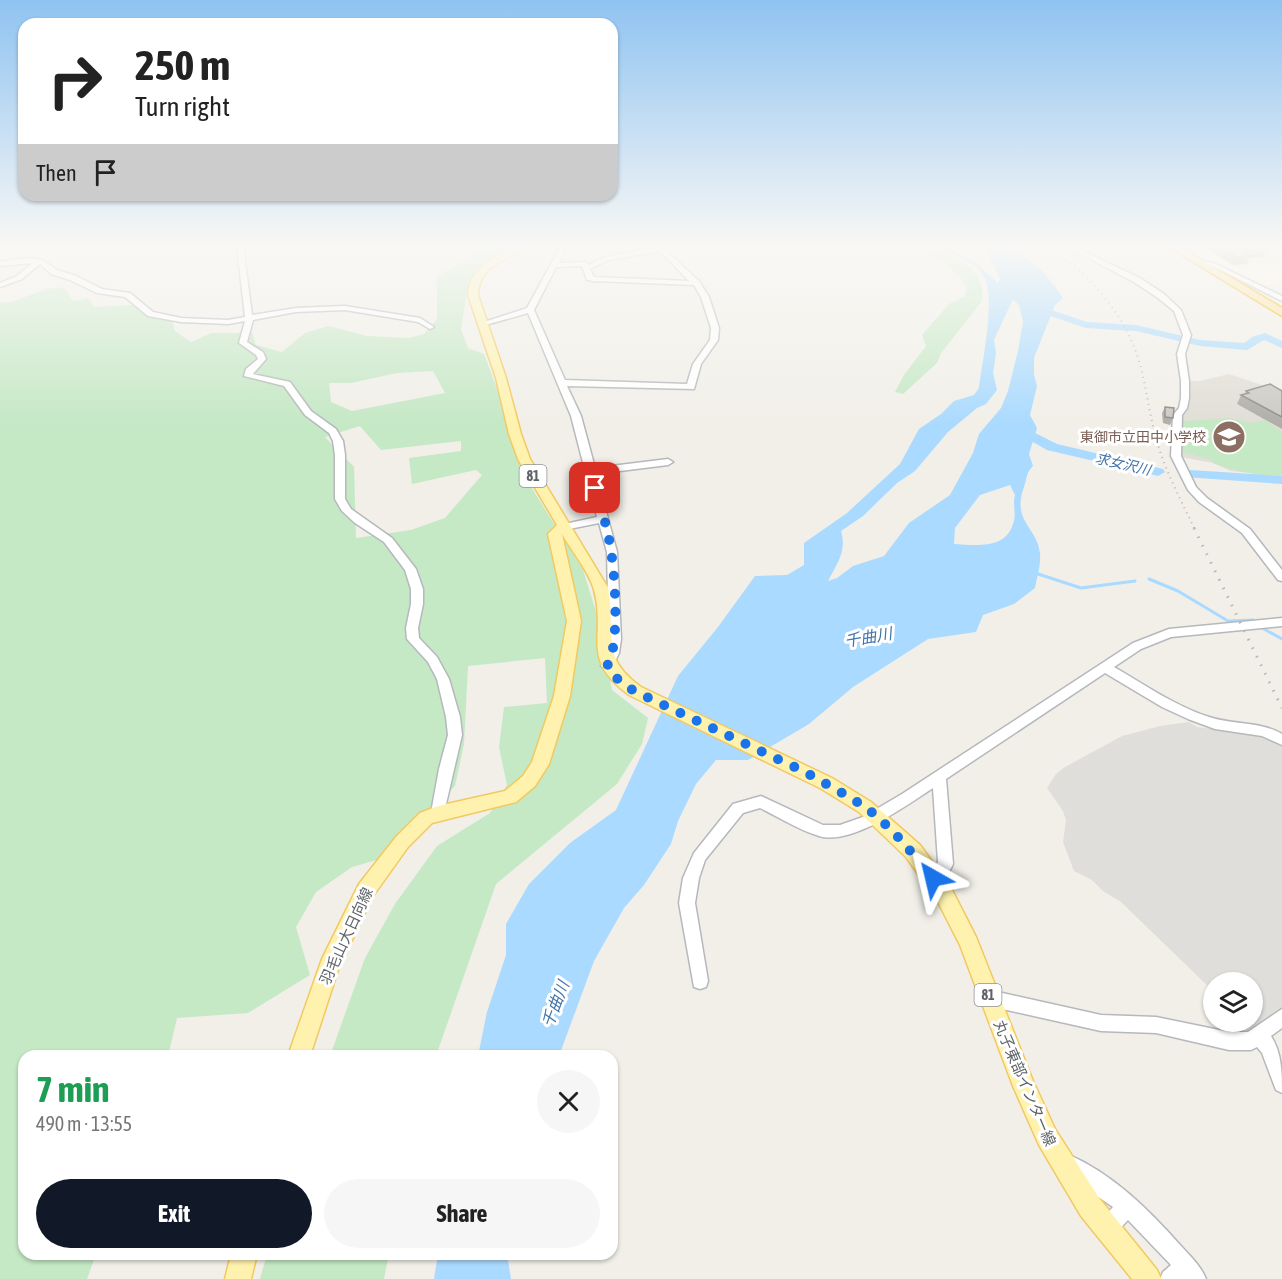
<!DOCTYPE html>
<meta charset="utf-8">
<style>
body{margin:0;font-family:"Asap Condensed","Noto Sans JP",sans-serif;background:#f6f6f6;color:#222;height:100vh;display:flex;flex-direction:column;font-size:22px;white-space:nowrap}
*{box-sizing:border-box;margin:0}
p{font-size:20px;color:#767676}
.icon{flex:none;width:33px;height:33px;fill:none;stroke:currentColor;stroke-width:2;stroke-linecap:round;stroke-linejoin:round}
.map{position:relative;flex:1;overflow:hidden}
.side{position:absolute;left:18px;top:1050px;width:600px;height:210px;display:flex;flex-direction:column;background:#fff;border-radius:18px;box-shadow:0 2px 4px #0004}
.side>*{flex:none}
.hud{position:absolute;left:18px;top:18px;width:600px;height:183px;border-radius:18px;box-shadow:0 2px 4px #0004;background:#fff;color:#222;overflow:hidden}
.buttons{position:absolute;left:1203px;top:972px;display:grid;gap:12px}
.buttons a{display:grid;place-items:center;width:60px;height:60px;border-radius:50%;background:#fff;box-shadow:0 2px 4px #0004;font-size:30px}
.pin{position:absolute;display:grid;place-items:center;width:51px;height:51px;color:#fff;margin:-26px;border-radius:12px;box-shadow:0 3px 9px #0006}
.me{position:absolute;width:66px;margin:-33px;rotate:323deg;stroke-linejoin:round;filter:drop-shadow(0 0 4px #0008)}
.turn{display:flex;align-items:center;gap:21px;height:126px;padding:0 18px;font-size:27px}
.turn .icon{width:78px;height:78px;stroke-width:2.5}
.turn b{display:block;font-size:42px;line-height:51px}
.then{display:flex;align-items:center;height:57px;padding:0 18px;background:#0003;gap:12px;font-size:22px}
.round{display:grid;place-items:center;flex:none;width:63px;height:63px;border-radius:32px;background:#f6f6f6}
.overview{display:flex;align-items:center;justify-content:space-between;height:102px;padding:0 18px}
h1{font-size:36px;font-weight:700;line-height:45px;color:#1e9e55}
.action{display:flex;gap:12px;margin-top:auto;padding:12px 18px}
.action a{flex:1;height:69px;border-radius:36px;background:#111827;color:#fff;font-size:24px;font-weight:700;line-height:69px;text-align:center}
.action a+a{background:#f6f6f6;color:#222}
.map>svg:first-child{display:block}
.commercial{fill:#fef7e0}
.industrial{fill:#e0deda}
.education{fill:#e1ded6}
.green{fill:#c5e8c5;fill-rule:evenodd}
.water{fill:#aadaff;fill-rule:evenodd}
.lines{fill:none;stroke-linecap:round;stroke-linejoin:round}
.stream{stroke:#aadaff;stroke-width:3}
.river{fill:#aadaff;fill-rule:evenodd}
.minor-casing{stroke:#b5b8bc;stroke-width:3}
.major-casing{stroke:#f2c960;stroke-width:3}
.highway-casing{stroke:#f9ab00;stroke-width:3}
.minor{fill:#fff;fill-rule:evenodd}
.major{fill:#fff2af;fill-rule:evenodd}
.highway{fill:#fde293;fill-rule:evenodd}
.rail-far1{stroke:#b6b7b8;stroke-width:2;stroke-dasharray:1 4.5;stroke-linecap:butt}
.rail{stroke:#b6b7b8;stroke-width:3;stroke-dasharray:1.5 8;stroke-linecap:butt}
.wall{fill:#afaea9}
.building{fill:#cccac5;stroke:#8f8d8a;stroke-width:1.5}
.route{stroke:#1a73e8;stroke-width:10;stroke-dasharray:0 18}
.labels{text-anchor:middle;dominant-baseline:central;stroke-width:6;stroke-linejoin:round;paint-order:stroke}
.far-education-label{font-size:14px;fill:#785e54;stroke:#fff;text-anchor:end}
.far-water-label{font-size:14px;font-style:italic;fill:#4174aa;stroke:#fff}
.shield{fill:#fff;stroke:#8f9295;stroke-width:1.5}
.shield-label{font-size:14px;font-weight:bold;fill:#5f6368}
.street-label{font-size:15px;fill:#5f6368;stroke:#fff}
.water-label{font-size:16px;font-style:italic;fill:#4174aa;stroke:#fff}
</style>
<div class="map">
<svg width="1282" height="1279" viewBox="0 0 1282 1279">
<rect width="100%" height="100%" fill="#f1efe8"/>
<g class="commercial">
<path d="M1179 246H1248L1264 258 1242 259 1248 264 1216 266 1199 260Z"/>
<path d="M1276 265 1282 268V283L1259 285 1219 267Z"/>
</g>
<path class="industrial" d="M1189 722 1197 727 1267 736 1282 744V1008L1248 1033 1241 1022H1252V982H1214L1213 991 1121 902 1103 891 1092 880 1074 871 1063 842 1066 820 1063 811 1047 788 1056 774 1065 767 1122 736 1160 726Z"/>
<path class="education" d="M1229 374 1262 385 1282 389V475L1280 476 1231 471 1213 463 1176 456 1185 381H1200Z"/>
<g class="green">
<path d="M491 246H516L475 270 468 286 461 329 468 348 484 354 502 402 510 435 533 490 583 570 599 621 612 690 648 718 642 744 617 784 496 884 436 1056H330L365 958 395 904 437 846 490 813 507 785 499 747 504 707 547 703 545 658 468 666 464 744 455 786 384 858 352 867 316 892 296 927 310 975 248 1013 177 1018 168 1056H24V1254H96L87 1279H0V303C27 302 37 286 65 288L73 301 88 298 94 307 131 305 172 320 175 331 191 342 211 333H252L256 345 282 352 305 333 328 326 367 336 409 338 424 334 437 319V276ZM433 371 445 393 352 411 331 402 329 383H351L397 373ZM360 426 381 450 461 441V451L409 458 412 484 476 470 482 475 445 518 411 530 356 538 354 467 325 437Z"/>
<path d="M904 246C929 246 971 257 981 283 983 288 982 296 982 301L941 353 937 363 903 394 895 392 904 375 926 346 922 335 949 304 964 297 967 287C951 263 932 254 904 246Z"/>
<path d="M1231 418 1252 423 1264 420 1282 432V475C1269 479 1227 469 1213 463L1212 460 1180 451 1183 421Z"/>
<path d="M267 1254H389L384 1279H260Z"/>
</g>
<g class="water">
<path d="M991 246H1008L1043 271 1063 298 1055 305 1034 358V375L1037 386 1030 415 1037 428 1029 454 1033 466C1026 473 1027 478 1024 487 1011 522 1038 527 1040 554 1041 565 1037 577 1035 588L1014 604 983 615 976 632 928 639 853 687 809 724 748 760H716L696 784 678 821 671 844 644 885 624 908 594 961 559 1056H478L487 1012 506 955V924L529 884 570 843 616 810 678 676 718 627 755 576 787 575 804 565V543L847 513 900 464 919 429 941 414 954 401 974 395 979 388C982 362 996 298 984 277 977 262 955 256 942 249L951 250 976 263 998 283 1000 279 989 255ZM1013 299 1019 305 1023 322 1018 351 1008 391 1001 408 979 434 973 453 950 495 909 523 884 556 853 566 837 578 828 581C837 563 847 552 841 531L863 516 897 483 915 471 948 432 977 408 986 404 997 390 993 373 996 353 994 340ZM1010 485 1015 495C1012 505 1017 514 1013 524 1005 550 975 545 954 544L955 528 980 495Z"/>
<path d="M438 1254H507L511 1279H434Z"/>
</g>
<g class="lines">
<g class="stream">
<path d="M1035 573 1081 588 1135 581"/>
<path d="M1149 579 1178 591 1228 621 1253 620"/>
<path d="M1264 629 1282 639"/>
</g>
<g class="river">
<path d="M1042 307 1087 322 1136 325 1200 340 1244 343 1252 337 1265 333 1282 341V348L1264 340 1247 350 1200 346 1136 331 1086 328 1038 312 1037 310Z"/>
<path d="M1021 426 1057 444 1163 469 1165 472 1158 476 1047 450 1017 433 1015 430Z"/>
<path d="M1190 470 1282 476V484L1185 477 1183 474 1185 471Z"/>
</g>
<defs>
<g id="minor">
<path d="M237 246H243L252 315 296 308 345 306 420 318 434 327 430 329 418 322 345 310 296 312 253 320 247 342 263 352 266 359 253 374 290 382 311 411 336 429 343 441 345 455V499L351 509 392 538 416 569 423 589V604L418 628 419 638 437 657 449 679 460 717 462 735 443 817 438 819 433 817 431 813 439 769 448 735 446 717 437 679 428 662 407 639 406 628 411 604V589L405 570 384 542 355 523 342 511 335 499V455L333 441 329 433 305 415 284 386 244 376 246 369 258 359 256 355 239 343 245 321 228 324 181 322 148 316 125 297 97 293 70 280 51 274 40 264 22 279 0 287V283L17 276 33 263 0 266V262L26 258 42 260 57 270 76 276 102 289 130 293 153 312 181 318 228 320 245 317Z"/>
<path d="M561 246H567L559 263 585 262 589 265 605 257 661 246 699 281 709 297 719 328 718 340 701 364 694 389 567 386 581 416 595 468 668 459 673 462 668 465 596 474 617 552 621 639 619 653 611 669 607 670 601 666 607 653 609 639 607 552 599 523 564 530 559 527 560 525 597 517 571 416 528 313 482 326 478 324 527 308ZM660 251 689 281 594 277 590 269 609 260ZM582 266 587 280 593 281 694 285 701 297 711 328 710 340 693 364 687 384 565 380 534 310 556 267Z"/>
<path d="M1065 246H1072L1140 278 1164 294 1181 310 1191 335 1185 354 1189 381V398L1187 408 1182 415 1181 456 1196 487 1207 498 1250 529 1282 570V581L1278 580 1242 533 1199 502 1188 490 1171 456 1173 415 1179 408 1181 398V381L1177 354 1183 335 1174 311 1158 298 1134 282Z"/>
<path d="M1193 257 1218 265 1282 296V301L1214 267 1191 260 1190 259Z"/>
<path d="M1282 618V626L1171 637 1141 649 1114 667C1145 685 1175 706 1209 717 1233 725 1260 721 1282 734V745L1262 736 1215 729 1188 719 1162 707 1105 673 946 779 953 864C949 874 939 887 928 883L925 878 938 862 933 788C907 805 851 846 819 836 799 830 779 817 760 808L743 813 705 860 699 878 695 903 708 981 706 987 700 989 694 987 679 903 683 878 694 853 733 804 761 796 823 825H840L863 817 902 794 1133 643 1169 629Z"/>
<path d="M989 990 1101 1015 1156 1017 1229 1032H1248L1282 1009V1028L1271 1036C1282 1053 1282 1073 1282 1093L1276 1090 1262 1053 1257 1047 1251 1050H1229L1156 1033 1101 1031 989 1006 983 1004 981 998 983 992Z"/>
<path d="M1069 1155C1113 1174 1150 1211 1181 1246 1190 1256 1201 1266 1206 1279H1160L1163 1272 1171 1265 1128 1220 1113 1236 1106 1239 1099 1236 1096 1229 1099 1222 1113 1207 1062 1172 1059 1165 1062 1158Z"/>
</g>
<g id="major">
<path d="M517 246H527C507 262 479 264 478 295L506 378 521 434 530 459 608 588C617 634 597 655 641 687L832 778 871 802 920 845 951 888 976 937 1033 1081 1055 1129 1099 1198 1157 1270 1161 1279H1132L1081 1216 1039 1145 1013 1086 960 945 937 900 906 857 859 812 820 788 629 695C579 658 607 638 594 590 590 573 571 550 562 534L581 621 570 696 549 764 535 786 516 802 432 823 408 847 373 896 339 967 310 1056H288L322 959 359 884 396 837 420 813 438 806 505 791 523 776 532 762 554 696 567 621 548 534 557 525 518 459 509 434 496 378 468 295C470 267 495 256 517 246Z"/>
<path d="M231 1254H257L251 1279H225Z"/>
</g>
<path id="highway" d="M1167 246H1178L1282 308V316Z"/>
</defs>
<use href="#minor" class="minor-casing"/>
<use href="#major" class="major-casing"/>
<use href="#highway" class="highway-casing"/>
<use href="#minor" class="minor"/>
<use href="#major" class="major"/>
<use href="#highway" class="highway"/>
<path class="rail-far1" d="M1049 246C1091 277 1125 313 1140 364 1147 391 1150 419 1158 445 1167 475 1182 502 1195 530"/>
<path class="rail" d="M1194 528 1282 708"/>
</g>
<g class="wall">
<path d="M1203 246H1259L1266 250 1263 257 1249 258 1247 264 1233 265Z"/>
<path d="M1246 391H1282V429L1237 404 1241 395 1245 394Z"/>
<path d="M1165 407 1173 418 1170 425 1163 423 1162 413Z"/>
</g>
<g class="building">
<path d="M1218 246H1259L1266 250 1243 251 1250 256 1236 257Z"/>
<path d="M1270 384 1282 391V417L1241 395 1249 393 1246 391Z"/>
<path d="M1165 407 1174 408 1173 418 1165 417Z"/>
</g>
<linearGradient id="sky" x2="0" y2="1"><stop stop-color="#8fc3f1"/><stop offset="0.58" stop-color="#f9f8f5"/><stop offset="1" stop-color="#f9f8f5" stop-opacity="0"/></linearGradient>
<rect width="1282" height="425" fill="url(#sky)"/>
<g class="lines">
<path class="route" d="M595 488C601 508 608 529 611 551 615 575 620 647 607 666L615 677 634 691 803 771 853 799 877 816 901 840 933 878"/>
</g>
<defs>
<symbol id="school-disc" viewBox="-11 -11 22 22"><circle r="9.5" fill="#8d6e63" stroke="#fff"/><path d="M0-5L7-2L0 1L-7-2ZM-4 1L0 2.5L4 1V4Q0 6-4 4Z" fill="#fff"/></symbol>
</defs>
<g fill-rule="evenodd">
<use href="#school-disc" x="1210" y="418" width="38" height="38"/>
</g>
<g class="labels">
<g class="far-education-label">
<text x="1206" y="437">東御市立田中小学校</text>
</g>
<g class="far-water-label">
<text transform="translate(1123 464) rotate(13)">求女沢川</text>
</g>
<g class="shield">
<rect x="519.5" y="465" width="27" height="22" rx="4.5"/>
<rect x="974.5" y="984" width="27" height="22" rx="4.5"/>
</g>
<g class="shield-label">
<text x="533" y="476">81</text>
<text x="988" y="995">81</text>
</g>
<g class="street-label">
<text transform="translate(346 936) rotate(-65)">羽毛山大日向線</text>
<text transform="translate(1025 1083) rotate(67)">丸子東部インター線</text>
</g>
<g class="water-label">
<text transform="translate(868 637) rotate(-10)">千曲川</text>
<text transform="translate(555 1004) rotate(-69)">千曲川</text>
</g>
</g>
</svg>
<div class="buttons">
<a><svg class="icon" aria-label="layers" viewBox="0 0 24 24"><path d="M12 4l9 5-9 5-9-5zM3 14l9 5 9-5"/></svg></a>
</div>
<div class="pin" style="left:595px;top:488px;background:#d93025"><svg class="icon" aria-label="arrive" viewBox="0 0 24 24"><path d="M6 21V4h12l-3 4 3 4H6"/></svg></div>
<svg class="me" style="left:933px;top:878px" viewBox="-20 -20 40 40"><path d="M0-17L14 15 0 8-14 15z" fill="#1a73e8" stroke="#fff" stroke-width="4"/></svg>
<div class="hud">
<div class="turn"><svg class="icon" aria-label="right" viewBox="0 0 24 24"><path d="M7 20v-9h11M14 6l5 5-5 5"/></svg><div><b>250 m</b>Turn right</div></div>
<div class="then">Then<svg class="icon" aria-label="arrive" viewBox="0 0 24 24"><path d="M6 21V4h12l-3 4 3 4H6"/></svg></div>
</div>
<section class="side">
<div class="overview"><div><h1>7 min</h1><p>490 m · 13:55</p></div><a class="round"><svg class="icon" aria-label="close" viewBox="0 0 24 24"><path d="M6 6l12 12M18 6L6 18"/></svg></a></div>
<div class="action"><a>Exit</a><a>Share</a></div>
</section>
</div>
